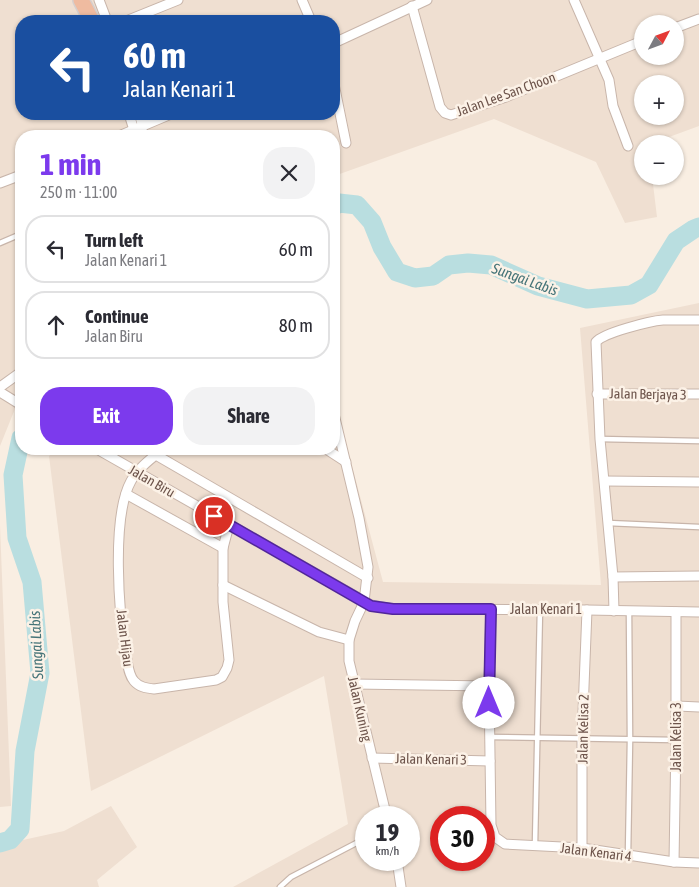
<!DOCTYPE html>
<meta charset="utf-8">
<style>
body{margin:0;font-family:"Asap Condensed",sans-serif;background:#f2f2f3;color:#2b2b33;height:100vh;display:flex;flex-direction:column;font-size:19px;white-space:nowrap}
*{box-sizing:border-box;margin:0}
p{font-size:16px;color:#7c7c81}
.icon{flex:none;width:28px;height:28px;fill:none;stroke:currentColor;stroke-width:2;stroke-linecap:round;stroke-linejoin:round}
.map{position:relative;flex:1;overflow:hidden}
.drawer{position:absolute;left:15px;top:130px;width:325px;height:325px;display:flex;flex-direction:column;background:#fff;border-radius:20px;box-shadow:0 1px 4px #0004}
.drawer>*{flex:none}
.banner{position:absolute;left:15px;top:15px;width:325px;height:105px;border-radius:20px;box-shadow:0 1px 4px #0004;background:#1a4fa0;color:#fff;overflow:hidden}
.needle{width:32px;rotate:49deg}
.fabs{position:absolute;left:634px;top:15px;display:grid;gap:10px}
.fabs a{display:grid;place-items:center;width:50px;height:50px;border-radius:50%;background:#fff;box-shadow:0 1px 4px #0004;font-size:25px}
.speed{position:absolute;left:355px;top:806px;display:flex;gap:10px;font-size:25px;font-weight:700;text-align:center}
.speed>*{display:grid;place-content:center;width:65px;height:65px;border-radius:50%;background:#fff;box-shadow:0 1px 4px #0004;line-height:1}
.speed small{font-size:12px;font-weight:400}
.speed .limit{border:8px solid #d22;background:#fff;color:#111}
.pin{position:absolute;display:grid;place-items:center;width:42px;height:42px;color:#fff;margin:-21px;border:2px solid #fff;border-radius:50%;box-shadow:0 1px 5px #0007}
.me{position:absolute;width:55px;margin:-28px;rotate:0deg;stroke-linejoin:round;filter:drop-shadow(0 0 4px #0008)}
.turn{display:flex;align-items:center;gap:18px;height:105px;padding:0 25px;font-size:22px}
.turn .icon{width:65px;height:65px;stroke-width:2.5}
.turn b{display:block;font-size:35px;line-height:42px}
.round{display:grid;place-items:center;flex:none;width:52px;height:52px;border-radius:20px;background:#f2f2f3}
.overview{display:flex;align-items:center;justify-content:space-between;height:85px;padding:0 25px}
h1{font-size:30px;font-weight:700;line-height:38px;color:#7c3aed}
.primary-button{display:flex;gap:10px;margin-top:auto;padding:10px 25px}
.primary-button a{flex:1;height:58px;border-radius:20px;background:#7c3aed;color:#fff;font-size:20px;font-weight:700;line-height:58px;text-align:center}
.primary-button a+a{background:#f2f2f3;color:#2b2b33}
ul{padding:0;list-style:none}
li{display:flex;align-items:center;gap:15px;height:68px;margin:0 10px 8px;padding:0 15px;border:2px solid #e1e1e2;border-radius:20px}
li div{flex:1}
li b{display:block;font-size:19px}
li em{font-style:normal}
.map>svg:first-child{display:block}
.residential{fill:#efdfd1;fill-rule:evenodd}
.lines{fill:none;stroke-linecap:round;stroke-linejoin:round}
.river{stroke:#b9dee0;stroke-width:19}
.service-casing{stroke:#c8b5aa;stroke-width:7}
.minor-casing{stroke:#c8b5aa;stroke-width:11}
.trunk-casing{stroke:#d6cfcd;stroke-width:18}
.service{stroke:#fff;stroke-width:4.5}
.minor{stroke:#fff;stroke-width:9}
.trunk{stroke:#efbba0;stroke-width:15}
.route-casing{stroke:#51269a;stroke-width:12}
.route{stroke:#7c3aed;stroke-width:9}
.labels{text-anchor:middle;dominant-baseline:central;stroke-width:5;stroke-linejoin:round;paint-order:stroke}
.street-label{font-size:14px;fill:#6d544b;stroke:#fcf2e7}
.water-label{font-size:15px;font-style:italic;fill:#457478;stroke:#fcf2e7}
</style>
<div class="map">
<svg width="699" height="887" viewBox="0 0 699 887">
<rect width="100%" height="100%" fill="#f9eee2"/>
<g class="residential">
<path d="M0 0H699V126L650 144H642V176H652L657 217 625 223 596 162 494 119 334 176V136H21V394L0 446ZM21 21H334V114H21ZM642 24H675V56H642ZM642 84H675V116H642Z"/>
<path d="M699 303V887H233L348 824 324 676 91 791 49 456 59 449H334V399L383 582 601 585 580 328ZM366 818H409V860H366ZM441 818H484V860H441Z"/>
<path d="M0 526 11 806 0 807Z"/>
<path d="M111 806 137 847 97 880 99 887H0V845L64 831Z"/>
</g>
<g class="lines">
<g class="river">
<path d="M334 206 339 203 357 205 372 222 382 247 397 272 415 278 433 276 449 265 468 263 491 265 538 286 587 299 631 295 649 285 676 241 694 229 699 227"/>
<path d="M0 843 10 840 20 829 25 751 40 673 32 582 17 538 13 475 21 438"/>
</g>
<defs>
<g id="service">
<path d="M0 243 21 234"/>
<path d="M600 439 699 441"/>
<path d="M608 523 699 527"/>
<path d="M489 737 676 740"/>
<path d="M535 845 540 609"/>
<path d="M628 855 630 740 629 611"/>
<path d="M280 887 291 877 366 838"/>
</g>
<g id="minor">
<path d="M99 0 107 21"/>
<path d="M302 0 311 21"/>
<path d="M574 0 609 80 613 106 628 146"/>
<path d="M412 6 440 107 445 113 451 115 506 97 642 41"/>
<path d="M126 21 178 0"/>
<path d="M675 28 699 19"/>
<path d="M334 43 427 0"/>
<path d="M334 84 346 143"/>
<path d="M129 114 134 130"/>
<path d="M139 114 143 127"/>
<path d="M119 136 171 114"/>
<path d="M0 183 21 175"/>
<path d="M0 387 21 372"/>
<path d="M0 392 21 405"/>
<path d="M597 394H699"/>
<path d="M334 414 359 518 368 567 364 602 355 621 349 640V661L387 818"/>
<path d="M97 449 371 605 393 609 587 610 699 612"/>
<path d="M163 449C152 458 138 468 131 481 111 517 119 615 126 655 128 664 128 674 134 681 139 687 146 688 154 689L216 680 222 677 227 668 229 660 223 602V548L229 525"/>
<path d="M326 449 346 462"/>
<path d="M156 455 368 578"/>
<path d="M605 481 699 482"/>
<path d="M126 494 223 548"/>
<path d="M613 577 699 576"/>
<path d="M223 585 319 632 349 640"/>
<path d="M491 609 489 686 491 825 495 837 505 844 582 848 674 862 699 863"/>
<path d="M614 611 613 577 600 439 596 342C603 333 650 321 663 320 675 320 687 320 699 320"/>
<path d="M354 684 489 686"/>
<path d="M677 706 699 707"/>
<path d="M372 758 490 761"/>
<path d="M582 848V737L587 610"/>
<path d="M397 860 401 887"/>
<path d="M674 862 676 740V612"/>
</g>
<path id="trunk" d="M81 0 92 21"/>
</defs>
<use href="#service" class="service-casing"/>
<use href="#minor" class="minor-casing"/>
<use href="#trunk" class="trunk-casing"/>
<use href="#service" class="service"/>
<use href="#minor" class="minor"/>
<use href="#trunk" class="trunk"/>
</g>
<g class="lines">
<defs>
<path id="route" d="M214 516 371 606 393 609H491L489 703"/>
</defs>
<use href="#route" class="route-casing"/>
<use href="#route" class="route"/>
</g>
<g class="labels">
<g class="street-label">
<text transform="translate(506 94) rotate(-20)">Jalan Lee San Choon</text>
<text transform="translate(648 394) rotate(1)">Jalan Berjaya 3</text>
<text transform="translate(152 481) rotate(30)">Jalan Biru</text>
<text x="546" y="609">Jalan Kenari 1</text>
<text transform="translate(125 638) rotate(83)">Jalan Hijau</text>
<text transform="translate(360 709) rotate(77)">Jalan Kuning</text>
<text transform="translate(583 729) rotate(-89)">Jalan Kelisa 2</text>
<text transform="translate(676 737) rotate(-90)">Jalan Kelisa 3</text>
<text transform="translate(431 759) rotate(1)">Jalan Kenari 3</text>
<text transform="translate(596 852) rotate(7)">Jalan Kenari 4</text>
</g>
<g class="water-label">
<text transform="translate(525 279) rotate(20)">Sungai Labis</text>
<text transform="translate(36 645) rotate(-93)">Sungai Labis</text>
</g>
</g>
</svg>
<div class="fabs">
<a><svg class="needle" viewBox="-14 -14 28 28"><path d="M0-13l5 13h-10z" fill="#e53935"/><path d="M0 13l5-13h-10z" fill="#7c7c81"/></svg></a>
<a>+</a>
<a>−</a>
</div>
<div class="speed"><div>19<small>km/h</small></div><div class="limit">30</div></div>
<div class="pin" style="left:214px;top:516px;background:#d93025"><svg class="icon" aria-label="arrive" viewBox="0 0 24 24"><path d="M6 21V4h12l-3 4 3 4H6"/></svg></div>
<svg class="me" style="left:489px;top:703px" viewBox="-20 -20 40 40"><circle r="19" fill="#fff"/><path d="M0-13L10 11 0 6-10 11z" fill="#7c3aed"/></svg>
<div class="banner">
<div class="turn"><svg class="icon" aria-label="left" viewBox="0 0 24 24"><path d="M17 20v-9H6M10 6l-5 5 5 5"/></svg><div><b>60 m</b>Jalan Kenari 1</div></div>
</div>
<section class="drawer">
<div class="overview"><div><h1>1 min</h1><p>250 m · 11:00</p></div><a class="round"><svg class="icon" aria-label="close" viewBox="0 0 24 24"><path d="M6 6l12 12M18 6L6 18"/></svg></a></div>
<ul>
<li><svg class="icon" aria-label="left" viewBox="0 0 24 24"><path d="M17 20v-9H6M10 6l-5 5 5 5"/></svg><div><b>Turn left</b><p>Jalan Kenari 1</p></div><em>60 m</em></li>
<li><svg class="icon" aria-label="ahead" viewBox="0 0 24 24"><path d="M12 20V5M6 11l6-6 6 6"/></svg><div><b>Continue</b><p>Jalan Biru</p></div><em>80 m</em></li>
</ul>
<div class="primary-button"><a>Exit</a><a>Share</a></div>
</section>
</div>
